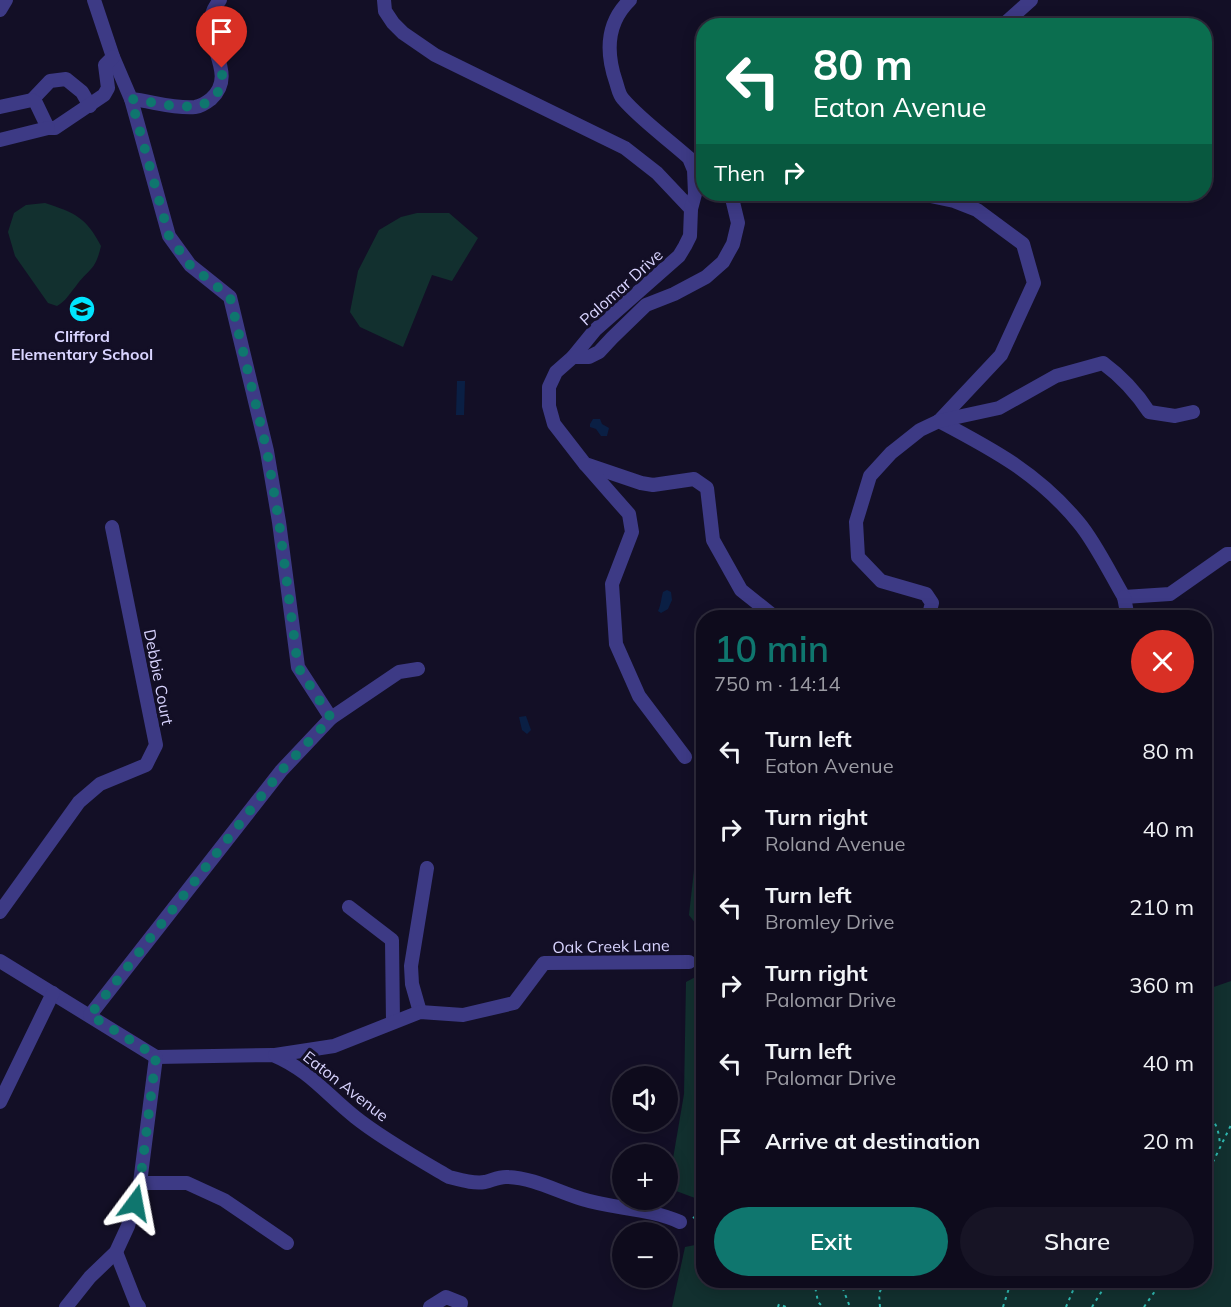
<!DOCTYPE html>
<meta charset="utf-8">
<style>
body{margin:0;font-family:Mulish,sans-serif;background:#171425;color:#f1f3f6;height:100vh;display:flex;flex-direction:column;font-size:22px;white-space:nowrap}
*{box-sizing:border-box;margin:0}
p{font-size:20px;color:#9b9ba3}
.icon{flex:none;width:33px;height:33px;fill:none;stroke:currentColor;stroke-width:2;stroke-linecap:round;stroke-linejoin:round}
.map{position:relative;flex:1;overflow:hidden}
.side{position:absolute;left:696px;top:610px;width:516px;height:678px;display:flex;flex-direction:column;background:#0e0b1c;border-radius:24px;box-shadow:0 3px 15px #0003,0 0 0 2px #2e2b3b}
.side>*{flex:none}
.hud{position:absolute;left:696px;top:18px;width:516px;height:183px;border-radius:24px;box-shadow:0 3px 15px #0003,0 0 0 2px #2e2b3b;background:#0b6e4f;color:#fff;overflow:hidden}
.fabs{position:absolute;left:612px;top:1066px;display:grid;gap:12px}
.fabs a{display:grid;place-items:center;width:66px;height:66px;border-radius:50%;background:#0e0b1c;box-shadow:0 3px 15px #0003,0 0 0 2px #2e2b3b;font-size:30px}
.pin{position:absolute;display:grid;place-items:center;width:51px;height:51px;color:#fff;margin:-62px -26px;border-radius:50% 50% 50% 0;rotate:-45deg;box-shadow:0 0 6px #0007}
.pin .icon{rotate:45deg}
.me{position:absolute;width:66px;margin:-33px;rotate:13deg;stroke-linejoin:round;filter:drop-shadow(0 0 4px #0008)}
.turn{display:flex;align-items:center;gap:21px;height:126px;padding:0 18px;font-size:27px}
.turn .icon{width:78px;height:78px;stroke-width:2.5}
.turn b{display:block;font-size:42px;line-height:51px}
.then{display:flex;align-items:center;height:57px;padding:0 18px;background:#0003;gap:12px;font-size:22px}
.round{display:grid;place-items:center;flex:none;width:63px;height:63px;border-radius:32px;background:#171425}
.summary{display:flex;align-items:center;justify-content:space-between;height:102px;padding:0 18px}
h1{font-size:36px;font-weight:600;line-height:45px;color:#0f766e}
.primary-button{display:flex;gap:12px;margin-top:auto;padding:12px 18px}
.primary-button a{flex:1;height:69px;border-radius:36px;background:#0f766e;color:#fff;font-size:24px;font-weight:600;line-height:69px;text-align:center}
.primary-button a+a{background:#171425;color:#f1f3f6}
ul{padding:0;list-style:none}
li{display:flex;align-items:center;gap:18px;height:78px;padding:0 18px}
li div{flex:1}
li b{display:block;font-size:22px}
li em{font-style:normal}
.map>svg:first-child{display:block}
.green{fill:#12302f}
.water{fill:#0a1f44}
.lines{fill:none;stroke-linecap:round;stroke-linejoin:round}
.path{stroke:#2fb8b0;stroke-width:2;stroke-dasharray:3 4.5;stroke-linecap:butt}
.minor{stroke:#3d3a85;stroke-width:14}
.route{stroke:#0f766e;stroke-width:10;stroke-dasharray:0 18}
.labels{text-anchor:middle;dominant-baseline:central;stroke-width:6;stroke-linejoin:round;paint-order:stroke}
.street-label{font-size:16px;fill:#d9d4ff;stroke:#130f26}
.poi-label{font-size:16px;font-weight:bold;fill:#d9d4ff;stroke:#130f26}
</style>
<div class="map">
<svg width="1231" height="1307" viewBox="0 0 1231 1307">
<rect width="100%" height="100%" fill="#130f26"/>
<g class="green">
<path d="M45 203C75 213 86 217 101 246 95 272 89 268 76 286 69 294 67 300 57 306L48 303 15 256 8 232 14 213 26 205Z"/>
<path d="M417 213H449L478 238 452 281 432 275 403 347 360 327 350 312 358 271 379 230 401 217Z"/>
<path d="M703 801 704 933H703L689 915 701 807Z"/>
<path d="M703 973V1201L668 1188 684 1094 686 982Z"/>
<path d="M1231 981V1307H672L685 1247 695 1245 703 1231 704 1281H1204L1205 990Z"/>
</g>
<g class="water">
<path d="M457 381H465L464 415H456Z"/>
<path d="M593 419H600L602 424 609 428 607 436H601L596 429 590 427V424Z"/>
<path d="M667 590 671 592 672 600 668 609 661 613 658 611C661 605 661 599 663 592Z"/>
<path d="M526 716 531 730 527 734 522 730 519 717Z"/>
</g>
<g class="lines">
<g class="path">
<path d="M1204 1114C1217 1119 1219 1133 1220 1145"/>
<path d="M1204 1191 1211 1166 1231 1125"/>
<path d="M693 1217 704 1225"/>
<path d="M814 1281 818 1302 823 1307"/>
<path d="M840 1281 850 1307"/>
<path d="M778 1307 779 1304 786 1307"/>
<path d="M880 1307 879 1294 884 1282 887 1281"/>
<path d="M1003 1307 1009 1288 1014 1281"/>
<path d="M1066 1307 1077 1281"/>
<path d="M1092 1307 1108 1281"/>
<path d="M1144 1307 1162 1281"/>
</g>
<g class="minor">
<path d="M94 0 113 57 131 99C151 101 175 109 195 107 202 106 206 103 211 99 243 70 190 35 220 0"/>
<path d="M384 0 385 11 393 23 403 33 435 55 625 148 657 173 691 209"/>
<path d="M630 0C606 23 606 53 616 82 618 88 619 95 623 99 641 120 668 139 689 158L694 170 695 194 691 209 690 236 685 246 679 256 595 330 573 357 556 372 549 387V406L554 424 585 464 641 483 653 485 694 479 707 488 713 540 741 590 776 618"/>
<path d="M0 10 6 0"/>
<path d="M1002 26 1031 0"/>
<path d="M131 99 169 236 190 265 230 297 267 451 279 522 298 667 331 718"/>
<path d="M32 100 50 81 66 79 82 92 90 106"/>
<path d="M0 107 32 100 36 103 48 128H55L104 95 108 88 105 65 113 57"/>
<path d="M0 140 48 128"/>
<path d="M921 194 954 201 977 210 1023 244 1034 283 1001 355 939 421"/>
<path d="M573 357H589L599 352 612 338 646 305 674 294 706 277 723 262 733 244 738 223 731 194"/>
<path d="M939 421C994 450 1039 474 1079 523 1095 542 1111 575 1124 597L1170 594 1227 554H1231"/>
<path d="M585 464 629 514 632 532 612 584 616 644 639 696 685 757"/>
<path d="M1124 597 1128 618"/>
<path d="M928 618 932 603 926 594 881 581 858 557 856 522 870 476 891 453 920 430 939 421 999 408 1056 376 1103 363C1122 377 1136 392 1149 412L1175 416 1193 412"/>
<path d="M349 907 392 940 393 1022"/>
<path d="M0 912 79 802 100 784 146 765 156 745 112 527"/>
<path d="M0 961 156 1057 273 1055C309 1070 326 1094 355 1117 381 1138 420 1160 449 1177 461 1180 473 1184 485 1182 493 1180 500 1176 508 1177 534 1178 558 1192 582 1199 614 1209 649 1208 680 1222"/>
<path d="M420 1012 412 984 411 966 427 868"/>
<path d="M90 1015 281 771 331 718 399 672 418 669"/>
<path d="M275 1055 334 1046 420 1012 463 1015 514 1003 544 963 689 962"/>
<path d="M0 1102 53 993"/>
<path d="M140 1183H187L224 1200 287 1243"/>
<path d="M116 1252 136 1303 139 1307"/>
<path d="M66 1307 90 1277 116 1252 128 1226 140 1183 156 1057"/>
<path d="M430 1307 446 1297 461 1303 460 1307"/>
</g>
</g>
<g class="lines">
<path class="route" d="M135 1203 140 1183 156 1056 90 1015 281 771 331 718 298 667 279 522 267 451 230 297 190 265 169 236 131 99C166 103 225 125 222 68"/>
</g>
<defs>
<symbol id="school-disc" viewBox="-11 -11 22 22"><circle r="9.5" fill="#00e5ff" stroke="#130f26"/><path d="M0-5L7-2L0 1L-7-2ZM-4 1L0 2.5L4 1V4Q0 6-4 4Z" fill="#111"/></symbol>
</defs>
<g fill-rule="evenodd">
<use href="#school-disc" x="67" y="294" width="30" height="30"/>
</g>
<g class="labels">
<g class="street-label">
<text transform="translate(621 287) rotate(-42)">Palomar Drive</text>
<text transform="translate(159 677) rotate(79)">Debbie Court</text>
<text transform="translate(611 946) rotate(-1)">Oak Creek Lane</text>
<text transform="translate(346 1086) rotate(38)">Eaton Avenue</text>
</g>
<g class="poi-label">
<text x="82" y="336">Clifford<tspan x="82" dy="18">Elementary School</tspan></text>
</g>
</g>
</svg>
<div class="fabs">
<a><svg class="icon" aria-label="sound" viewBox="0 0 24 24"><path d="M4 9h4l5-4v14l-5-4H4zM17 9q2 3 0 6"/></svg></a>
<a>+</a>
<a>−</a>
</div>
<div class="pin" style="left:222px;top:68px;background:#d93025"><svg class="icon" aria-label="arrive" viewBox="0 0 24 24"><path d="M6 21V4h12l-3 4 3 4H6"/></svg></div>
<svg class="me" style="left:135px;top:1203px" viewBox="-20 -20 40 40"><path d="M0-17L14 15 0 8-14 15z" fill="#0f766e" stroke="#fff" stroke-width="4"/></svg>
<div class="hud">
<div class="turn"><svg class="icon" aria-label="left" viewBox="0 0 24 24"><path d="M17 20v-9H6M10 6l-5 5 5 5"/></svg><div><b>80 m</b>Eaton Avenue</div></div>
<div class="then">Then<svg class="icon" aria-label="right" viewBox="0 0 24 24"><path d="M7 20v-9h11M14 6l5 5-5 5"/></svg></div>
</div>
<section class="side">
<div class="summary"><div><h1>10 min</h1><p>750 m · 14:14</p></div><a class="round" style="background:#d93025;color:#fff"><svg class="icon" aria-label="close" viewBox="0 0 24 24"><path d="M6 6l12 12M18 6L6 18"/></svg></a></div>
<ul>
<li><svg class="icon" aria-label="left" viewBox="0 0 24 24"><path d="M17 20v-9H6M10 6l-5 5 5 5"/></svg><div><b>Turn left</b><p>Eaton Avenue</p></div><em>80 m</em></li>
<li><svg class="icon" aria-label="right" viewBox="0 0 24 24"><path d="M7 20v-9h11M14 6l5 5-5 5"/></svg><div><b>Turn right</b><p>Roland Avenue</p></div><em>40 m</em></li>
<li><svg class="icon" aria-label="left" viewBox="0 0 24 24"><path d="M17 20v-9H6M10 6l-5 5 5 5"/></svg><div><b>Turn left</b><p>Bromley Drive</p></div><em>210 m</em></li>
<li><svg class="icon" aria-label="right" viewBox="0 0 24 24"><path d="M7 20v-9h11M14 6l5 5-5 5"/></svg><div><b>Turn right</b><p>Palomar Drive</p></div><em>360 m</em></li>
<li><svg class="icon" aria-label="left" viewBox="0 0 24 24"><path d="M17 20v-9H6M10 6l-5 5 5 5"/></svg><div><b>Turn left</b><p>Palomar Drive</p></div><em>40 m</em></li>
<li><svg class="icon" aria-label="arrive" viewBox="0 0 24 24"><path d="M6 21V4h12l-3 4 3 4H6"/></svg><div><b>Arrive at destination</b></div><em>20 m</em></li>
</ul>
<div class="primary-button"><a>Exit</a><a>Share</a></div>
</section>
</div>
